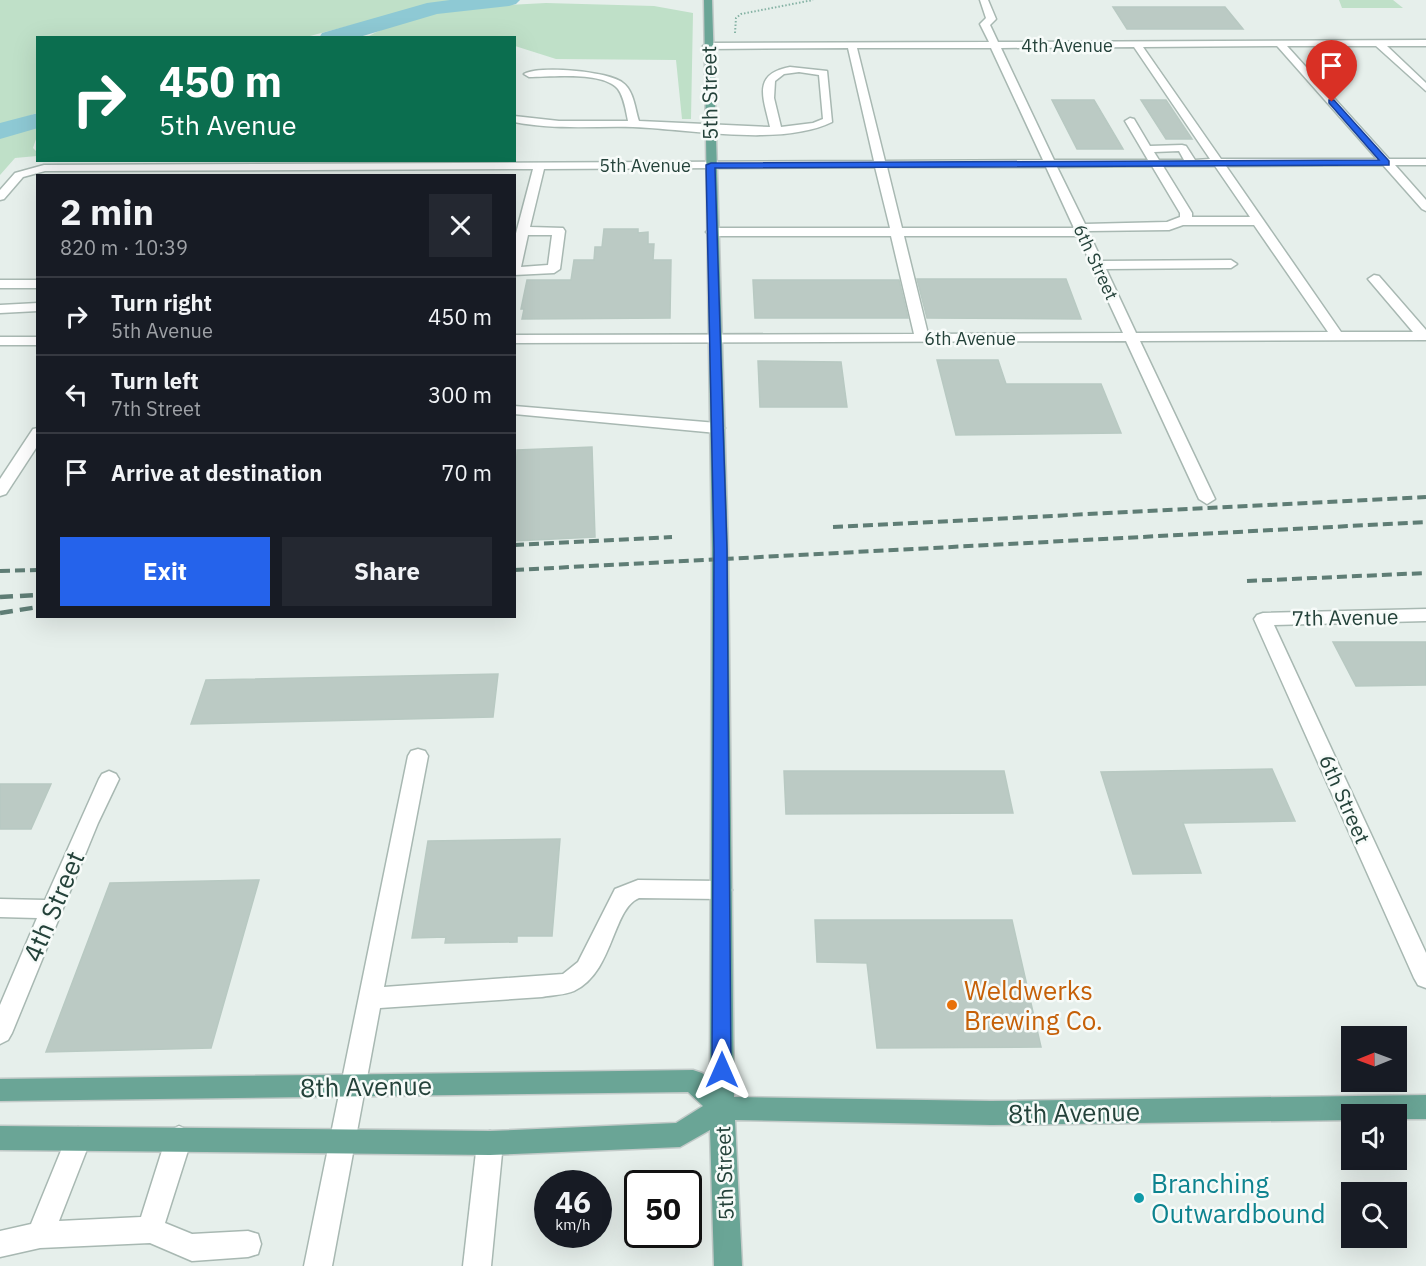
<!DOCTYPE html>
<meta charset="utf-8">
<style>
body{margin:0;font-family:"IBM Plex Sans",sans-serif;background:#242831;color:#f1f3f6;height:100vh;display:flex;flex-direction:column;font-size:22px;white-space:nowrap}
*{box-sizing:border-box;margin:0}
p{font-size:20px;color:#9ea1a6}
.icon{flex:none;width:33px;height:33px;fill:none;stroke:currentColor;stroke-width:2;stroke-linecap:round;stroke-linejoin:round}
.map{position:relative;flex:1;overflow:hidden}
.panel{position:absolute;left:36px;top:174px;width:480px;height:444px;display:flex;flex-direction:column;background:#171b24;border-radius:0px;box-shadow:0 6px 24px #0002}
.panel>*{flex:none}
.top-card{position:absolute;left:36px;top:36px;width:480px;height:126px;border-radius:0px;box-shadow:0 6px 24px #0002;background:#0b6e4f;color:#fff;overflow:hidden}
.needle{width:39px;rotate:269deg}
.buttons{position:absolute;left:1341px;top:1026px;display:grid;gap:12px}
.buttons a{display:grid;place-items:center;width:66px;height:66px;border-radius:0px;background:#171b24;box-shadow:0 6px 24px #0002;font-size:30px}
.speed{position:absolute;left:534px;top:1170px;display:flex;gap:12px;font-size:30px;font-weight:700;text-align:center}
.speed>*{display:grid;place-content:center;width:78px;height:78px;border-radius:50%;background:#171b24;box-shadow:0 6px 24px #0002;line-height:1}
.speed small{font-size:15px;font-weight:400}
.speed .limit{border:3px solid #111;border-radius:9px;background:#fff;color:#111}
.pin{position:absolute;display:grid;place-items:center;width:51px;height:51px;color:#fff;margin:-62px -26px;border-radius:50% 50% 50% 0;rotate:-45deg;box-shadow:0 0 6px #0007}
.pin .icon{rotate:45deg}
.me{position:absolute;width:66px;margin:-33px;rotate:0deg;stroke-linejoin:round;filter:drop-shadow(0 0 4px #0008)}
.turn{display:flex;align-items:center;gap:21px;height:126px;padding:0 24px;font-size:27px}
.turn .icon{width:78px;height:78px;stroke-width:2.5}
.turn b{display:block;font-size:42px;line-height:51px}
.round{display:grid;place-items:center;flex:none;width:63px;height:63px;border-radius:0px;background:#242831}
.headline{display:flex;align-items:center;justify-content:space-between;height:102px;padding:0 24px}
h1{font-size:36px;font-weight:800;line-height:45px}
.primary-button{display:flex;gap:12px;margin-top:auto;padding:12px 24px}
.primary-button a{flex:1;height:69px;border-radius:0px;background:#2563eb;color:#fff;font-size:24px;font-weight:800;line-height:69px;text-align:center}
.primary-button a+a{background:#242831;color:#f1f3f6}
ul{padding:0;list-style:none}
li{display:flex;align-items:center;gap:18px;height:78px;padding:0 24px;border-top:2px solid #363941}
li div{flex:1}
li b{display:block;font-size:22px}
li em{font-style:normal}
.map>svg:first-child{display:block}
.green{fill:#bfe0c8}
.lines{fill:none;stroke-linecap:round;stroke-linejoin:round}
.river{fill:#8ec9d4;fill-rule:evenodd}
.building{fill:#bbcac4;stroke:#b8c9c2;stroke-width:1.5}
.minor-casing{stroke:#a8b8b2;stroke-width:3}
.major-casing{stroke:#c2cac8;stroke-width:3}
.path{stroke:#86b3a5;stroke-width:2;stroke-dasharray:1.5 2;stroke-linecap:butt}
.minor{fill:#fff;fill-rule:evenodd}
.major{fill:#6aa596;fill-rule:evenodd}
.rail-far1{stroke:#5f7d75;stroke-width:4;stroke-dasharray:10 5;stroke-linecap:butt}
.rail{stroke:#5f7d75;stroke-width:4.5;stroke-dasharray:13 7;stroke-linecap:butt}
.route{fill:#2563eb;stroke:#184099;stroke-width:1.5}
.food-dot{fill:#e8710a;stroke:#f7fbf9;stroke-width:2}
.culture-dot{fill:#0f9aa8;stroke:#f7fbf9;stroke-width:2}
.labels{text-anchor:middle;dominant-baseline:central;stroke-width:5;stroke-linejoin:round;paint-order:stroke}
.far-street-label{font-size:18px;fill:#24423a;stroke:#f7fbf9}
.street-label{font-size:21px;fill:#24423a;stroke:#f7fbf9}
.near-street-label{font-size:26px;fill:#24423a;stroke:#f7fbf9}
.near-food-label{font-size:26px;fill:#c56008;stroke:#f7fbf9;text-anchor:start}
.near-culture-label{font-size:26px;fill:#0d838f;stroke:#f7fbf9;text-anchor:start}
</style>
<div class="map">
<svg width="1426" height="1266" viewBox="0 0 1426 1266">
<rect width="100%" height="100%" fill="#e6efeb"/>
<g class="green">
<path d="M0 0H486L425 6 306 37 38 38 37 113 0 126Z"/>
<path d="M1339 0H1393L1403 8H1342Z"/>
<path d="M546 3 654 6 693 13 691 119H682L676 60 556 59 515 46 514 38 367 37C421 8 485 6 546 3Z"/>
<path d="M37 124V136L33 148 37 152V156L15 158 0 175V135Z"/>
</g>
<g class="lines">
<g class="river">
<path d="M450 0H520L516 4 509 6 437 14 356 38H319L322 33 427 3Z"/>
<path d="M38 113V128L0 139V123Z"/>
</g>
</g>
<g class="building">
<path d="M1113 7H1225L1243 29H1127Z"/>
<path d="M1052 100H1094L1123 149H1077Z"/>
<path d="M1141 100H1166L1192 139H1166Z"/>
<path d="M604 229H638V233L648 232V244H654L653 260H671L670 318 522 319 524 309H521L527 280H571L574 260H594L595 247H602Z"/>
<path d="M917 279H1066L1081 319 927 318Z"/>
<path d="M753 280H899L908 318H755Z"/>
<path d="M937 360H998L1006 384H1101L1121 433 956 435Z"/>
<path d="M758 361 841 362 847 407H760Z"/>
<path d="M592 447 595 537 514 541 517 450Z"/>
<path d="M1333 642H1426V685L1356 686Z"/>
<path d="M498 674 493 717 191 724 206 680Z"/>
<path d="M1272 769 1295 821 1183 823 1201 873 1133 874 1101 772Z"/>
<path d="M784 771H1004L1013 813 786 814Z"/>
<path d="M0 784H51L31 829H0Z"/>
<path d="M560 839 552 936H517V942L445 943 446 937 412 938 428 841Z"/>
<path d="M259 880 211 1048 46 1052 110 883Z"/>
<path d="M815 920H1012L1041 1047 877 1048 867 963 817 962Z"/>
</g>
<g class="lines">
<defs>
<g id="minor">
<path d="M980 0H988L996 19 990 25 998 42 1426 40V46H1387L1426 83V91L1376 46H1287L1389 159H1426V165H1395L1426 200V211L1422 209 1383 165 1226 166 1341 332H1413L1368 279 1374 275 1379 276 1426 330V340L1140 341 1215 499 1207 504 1199 499 1126 341 514 343V335L914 334 891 236H712L706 232 712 228H890L875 167 544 169 530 227 563 228 565 231 560 269 554 273 514 275V241L533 169 45 171 23 177 4 199 0 200V190L15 173 44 165 874 161 848 48 708 49 703 46 708 43 989 42 980 24 986 18ZM1277 46 1278 47 1377 159H1221L1143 47ZM1134 47 1210 159 1195 160 1186 146 1182 145 1150 146 1134 119 1130 118 1125 121 1148 160H1054L1001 48ZM857 48H991L1043 160 885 161ZM1179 151 1184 160H1159L1154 152ZM1152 166 1180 213V217L1167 222 1085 224 1057 167ZM1163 166H1215L1250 217H1192V213ZM887 167H1046L1074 228H902ZM1183 225H1254L1328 332 1136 333 1106 269 1231 268 1237 264 1231 260 1102 261 1088 231 1169 230ZM528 235H552L548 265 521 267ZM904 236H1078L1123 333 928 334Z"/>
<path d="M790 67 827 71 832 122C781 147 689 129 633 127 593 126 554 130 514 122V116L559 121H628C626 111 624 97 618 89 603 71 550 77 529 77L524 74C537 65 610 71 623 83 634 91 635 109 639 121L770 127C764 99 751 74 790 67ZM799 72 819 75 823 119 813 123 781 127 774 98 775 81 784 74Z"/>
<rect x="0" y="280" width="38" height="8"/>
<path d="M38 303V311L0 313V305Z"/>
<rect x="0" y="337" width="38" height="8"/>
<path d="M514 406 717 423 725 428 717 433 514 414Z"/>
<path d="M38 428V445L6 494 0 496V479L33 429Z"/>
<path d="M1426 609V621L1274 625 1426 953V988L1418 985 1414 978 1254 619 1257 615 1263 613Z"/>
<path d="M418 749 425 751 428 756 384 987 563 974 578 962 615 889 638 880 721 881 729 884 732 890 729 896 721 899 639 898C612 909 614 972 574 991 565 995 552 995 542 997L380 1008 332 1266H304L408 756 411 751Z"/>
<path d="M109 771 116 774 119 779 98 823 12 1033 8 1040 0 1044V1005L37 918 0 917V899L45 900 99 779 102 774Z"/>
<path d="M179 1126 188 1130 192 1138 165 1223 192 1234 248 1231 258 1234 261 1244 258 1254 248 1257 192 1261 150 1243 40 1248 0 1257V1231L31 1224 69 1131 78 1127 87 1131 91 1139 59 1221 141 1217 166 1138 170 1130Z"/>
<path d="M490 1131 499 1134 503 1143 491 1266H463L477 1143 481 1134Z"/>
</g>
<path id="major" d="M704 0H712L728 550 734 1097 991 1101 1426 1095V1119H1396V1114H1352V1120L991 1125 735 1120 742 1266H714L710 1130 680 1147 490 1155 0 1150V1126L490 1131 676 1123 703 1106 688 1092 0 1101V1079L693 1070 702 1073 710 1080 712 550Z"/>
</defs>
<use href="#minor" class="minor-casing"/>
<use href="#major" class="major-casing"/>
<path class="path" d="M735 33 736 18 741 14 813 0"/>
<use href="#minor" class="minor"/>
<use href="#major" class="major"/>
<g class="rail-far1">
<path d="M833 527 1426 497"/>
<path d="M514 545 672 537"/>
<path d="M514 570 1426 522"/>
<path d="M0 571 38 570"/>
<path d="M1247 581 1426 573"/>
</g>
<g class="rail">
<path d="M0 597 38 595"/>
<path d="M0 613 38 607"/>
</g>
</g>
<path class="route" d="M1329 100H1334L1389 161V165L715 168 727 550 731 1070 728 1076 722 1079 715 1076 712 1070 714 550 706 165 711 163 1379 160 1329 103Z"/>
<circle class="food-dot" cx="952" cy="1005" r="6"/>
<circle class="culture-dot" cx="1139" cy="1198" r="6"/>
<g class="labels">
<g class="far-street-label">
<text x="1067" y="45">4th Avenue</text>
<text x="645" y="165">5th Avenue</text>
<text transform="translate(1096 262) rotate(65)">6th Street</text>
<text x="970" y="338">6th Avenue</text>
</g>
<g class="street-label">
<text transform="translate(709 93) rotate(-91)">5th Street</text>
<text transform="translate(1345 617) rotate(-1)">7th Avenue</text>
<text transform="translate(1345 799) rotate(66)">6th Street</text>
<text transform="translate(724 1173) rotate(-92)">5th Street</text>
</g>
<g class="near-street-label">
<text transform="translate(53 906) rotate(-67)">4th Street</text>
<text transform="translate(366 1086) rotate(-1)">8th Avenue</text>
<text transform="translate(1074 1112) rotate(-1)">8th Avenue</text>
</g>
<g class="near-food-label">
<text x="964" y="990">Weldwerks<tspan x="964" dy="30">Brewing Co.</tspan></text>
</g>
<g class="near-culture-label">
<text x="1151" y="1183">Branching<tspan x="1151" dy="30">Outwardbound</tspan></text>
</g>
</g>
</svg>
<div class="buttons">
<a><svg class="needle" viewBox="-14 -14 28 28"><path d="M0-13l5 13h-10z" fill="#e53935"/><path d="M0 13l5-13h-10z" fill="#9ea1a6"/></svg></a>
<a><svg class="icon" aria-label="sound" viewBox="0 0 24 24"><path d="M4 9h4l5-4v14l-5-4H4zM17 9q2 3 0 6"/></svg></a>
<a><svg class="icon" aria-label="search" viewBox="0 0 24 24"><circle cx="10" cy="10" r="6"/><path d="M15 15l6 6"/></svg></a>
</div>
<div class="speed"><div>46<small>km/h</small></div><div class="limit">50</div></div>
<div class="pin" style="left:1332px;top:102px;background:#d93025"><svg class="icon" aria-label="arrive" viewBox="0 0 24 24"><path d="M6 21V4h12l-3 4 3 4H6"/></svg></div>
<svg class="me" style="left:722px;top:1070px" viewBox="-20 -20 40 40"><path d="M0-17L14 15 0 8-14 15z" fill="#2563eb" stroke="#fff" stroke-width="4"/></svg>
<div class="top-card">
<div class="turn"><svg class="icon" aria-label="right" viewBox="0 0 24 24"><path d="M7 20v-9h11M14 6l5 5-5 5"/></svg><div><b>450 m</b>5th Avenue</div></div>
</div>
<section class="panel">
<div class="headline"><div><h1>2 min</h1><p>820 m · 10:39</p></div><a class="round"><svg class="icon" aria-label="close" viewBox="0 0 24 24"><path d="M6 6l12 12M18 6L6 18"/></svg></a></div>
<ul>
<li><svg class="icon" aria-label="right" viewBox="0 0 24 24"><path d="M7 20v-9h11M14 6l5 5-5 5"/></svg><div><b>Turn right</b><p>5th Avenue</p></div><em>450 m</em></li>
<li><svg class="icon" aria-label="left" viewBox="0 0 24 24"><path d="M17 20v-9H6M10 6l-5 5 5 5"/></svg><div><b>Turn left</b><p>7th Street</p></div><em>300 m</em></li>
<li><svg class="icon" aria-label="arrive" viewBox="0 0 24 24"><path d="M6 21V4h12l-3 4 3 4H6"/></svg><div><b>Arrive at destination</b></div><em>70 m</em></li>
</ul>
<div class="primary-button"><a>Exit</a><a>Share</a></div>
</section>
</div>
